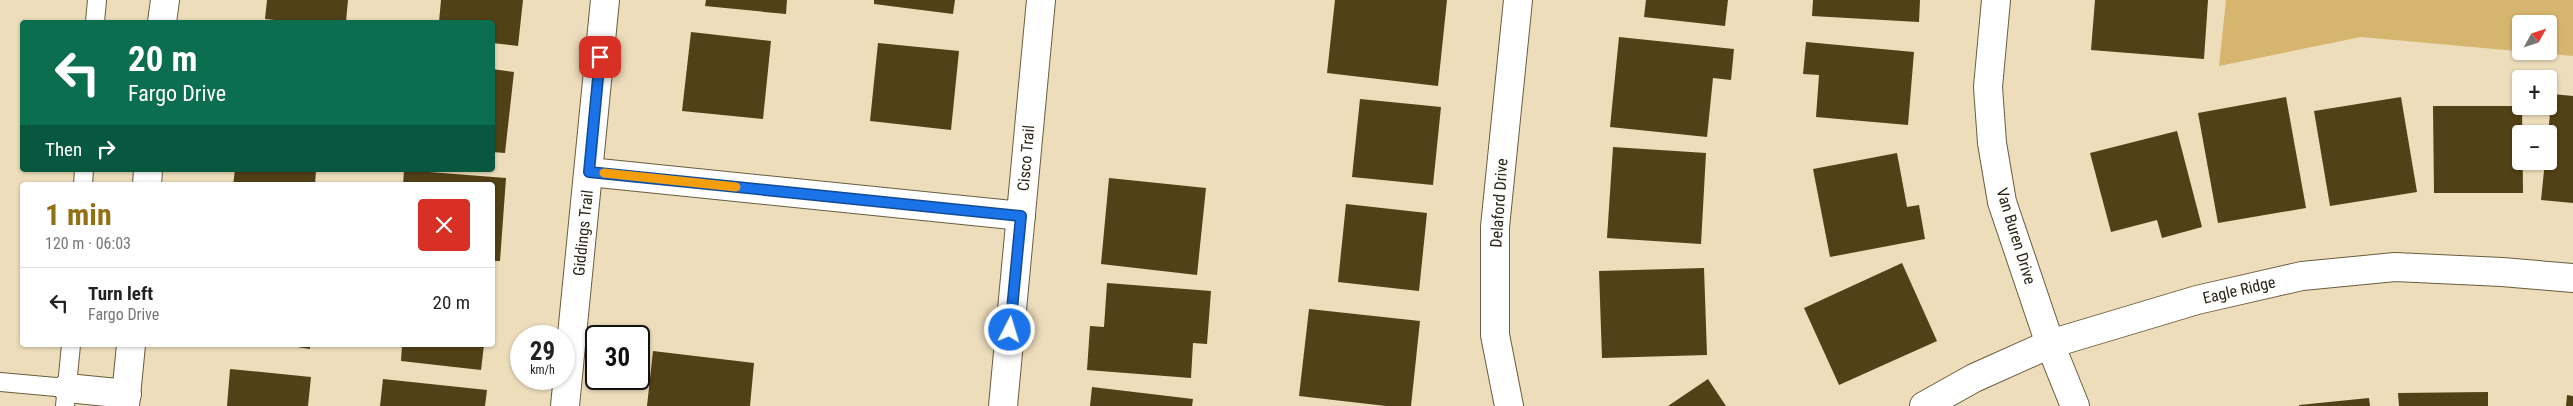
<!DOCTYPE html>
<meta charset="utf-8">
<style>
body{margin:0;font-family:"Roboto Condensed",sans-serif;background:#f6f6f6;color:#222;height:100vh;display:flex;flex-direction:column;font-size:19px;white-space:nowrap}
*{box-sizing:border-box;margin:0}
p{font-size:16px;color:#767676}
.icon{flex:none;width:28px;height:28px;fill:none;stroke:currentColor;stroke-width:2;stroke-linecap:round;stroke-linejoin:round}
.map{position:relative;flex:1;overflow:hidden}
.panel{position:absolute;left:20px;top:182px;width:475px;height:165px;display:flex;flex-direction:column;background:#fff;border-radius:5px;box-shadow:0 1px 4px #0004}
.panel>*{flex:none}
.banner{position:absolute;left:20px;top:20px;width:475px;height:152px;border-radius:5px;box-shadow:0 1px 4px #0004;background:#0b6e4f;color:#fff;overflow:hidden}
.needle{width:32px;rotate:50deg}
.controls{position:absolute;left:2512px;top:15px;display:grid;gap:10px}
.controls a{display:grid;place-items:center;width:45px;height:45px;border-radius:5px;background:#fff;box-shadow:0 1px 4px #0004;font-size:25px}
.speed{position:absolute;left:510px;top:325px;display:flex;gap:10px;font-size:25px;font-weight:700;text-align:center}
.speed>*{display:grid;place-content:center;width:65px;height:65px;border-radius:50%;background:#fff;box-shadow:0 1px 4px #0004;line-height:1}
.speed small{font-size:12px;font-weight:400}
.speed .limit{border:2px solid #111;border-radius:8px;background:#fff;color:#111}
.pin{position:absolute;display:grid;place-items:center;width:42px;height:42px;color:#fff;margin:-21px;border-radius:10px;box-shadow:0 2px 8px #0006}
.me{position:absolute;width:55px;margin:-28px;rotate:5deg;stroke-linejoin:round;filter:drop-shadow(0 0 4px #0008)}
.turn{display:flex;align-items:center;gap:18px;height:105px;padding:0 25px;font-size:22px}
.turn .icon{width:65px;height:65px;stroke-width:2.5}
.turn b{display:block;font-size:35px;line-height:42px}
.then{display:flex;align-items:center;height:48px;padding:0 25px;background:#0003;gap:10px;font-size:19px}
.round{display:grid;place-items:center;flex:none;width:52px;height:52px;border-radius:5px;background:#f6f6f6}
.summary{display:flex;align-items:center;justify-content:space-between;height:85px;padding:0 25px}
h1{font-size:30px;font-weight:700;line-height:38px;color:#927016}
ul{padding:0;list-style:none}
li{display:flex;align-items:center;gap:15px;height:70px;padding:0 25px;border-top:1px solid #e0e0e0}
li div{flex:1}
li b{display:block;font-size:19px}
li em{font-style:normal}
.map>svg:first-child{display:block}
.green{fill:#d6b66f;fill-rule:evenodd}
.building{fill:#524016}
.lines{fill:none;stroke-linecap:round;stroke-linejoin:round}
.lane-casing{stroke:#6a5c3e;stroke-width:20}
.street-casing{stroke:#6a5c3e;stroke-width:30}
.lane{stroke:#fff;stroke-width:18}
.street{stroke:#fff;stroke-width:28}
.route-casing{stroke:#114b97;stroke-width:12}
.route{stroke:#1a73e8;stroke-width:9}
.slow{stroke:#f59e0b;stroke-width:9}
.labels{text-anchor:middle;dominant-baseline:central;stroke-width:5;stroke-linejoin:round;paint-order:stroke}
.street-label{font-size:16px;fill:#2b2518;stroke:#fff}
</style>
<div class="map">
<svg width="2573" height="406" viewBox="0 0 2573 406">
<rect width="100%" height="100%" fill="#edddbb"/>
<path class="green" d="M2226 0H2573V56L2361 37 2219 66ZM2521 24H2549V51H2521Z"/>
<g class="building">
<path d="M267 0H348L346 22H294L265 19Z"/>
<path d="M441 0H523L518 46 492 43V22H439Z"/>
<path d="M706 0H787L786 14 705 6Z"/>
<path d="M874 0H955L953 14 874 4Z"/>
<path d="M1335 0H1447L1438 86 1327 73Z"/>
<path d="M1646 0H1728L1725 26 1644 17Z"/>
<path d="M1813 0H1920L1919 22 1812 16Z"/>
<path d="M2095 0H2208L2204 59 2091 50Z"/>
<path d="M691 32 771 41 763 119 682 111Z"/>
<path d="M1619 37 1734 49 1731 80 1713 78 1707 137 1610 127Z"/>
<path d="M1806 42 1914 52 1908 125 1816 117 1819 75 1803 74Z"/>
<path d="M878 43 959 51 951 130 870 121Z"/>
<path d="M492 69 514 72 505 153 492 152Z"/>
<path d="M2552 94 2573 96V203L2541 200 2545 161H2549L2548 134Z"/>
<path d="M2286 97 2306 208 2218 223 2198 113Z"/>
<path d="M2401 97 2417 192 2330 206 2314 111Z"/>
<path d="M1360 99 1441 107 1433 185 1352 177Z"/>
<path d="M2433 106H2522L2523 193H2434Z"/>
<path d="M2177 131 2202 227 2162 238 2157 220 2111 232 2090 153Z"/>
<path d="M1613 147 1706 153 1701 244 1607 238Z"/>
<path d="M1897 153 1907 207 1919 205 1925 239 1830 257 1813 169Z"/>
<path d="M235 170H316L315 185H233Z"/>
<path d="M404 170 506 178 500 261H492V185H403Z"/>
<path d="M1109 178 1206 188 1197 275 1101 264Z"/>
<path d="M1346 204 1427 213 1419 291 1338 282Z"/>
<path d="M1902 263 1937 341 1839 385 1804 308Z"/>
<path d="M1704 268 1707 355 1602 358 1599 271Z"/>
<path d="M1107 283 1211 291 1207 344 1193 343 1191 378 1087 370 1090 326 1104 327Z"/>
<path d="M1309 309 1420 321 1411 406H1386L1299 396Z"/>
<path d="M284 345H310V349Z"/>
<path d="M402 345H484L481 370 401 361Z"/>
<path d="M653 351 754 363 750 406H647Z"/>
<path d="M230 369 311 377 308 406H227Z"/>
<path d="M383 379 487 390 485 406H380Z"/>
<path d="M1708 379 1726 406H1668Z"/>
<path d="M1092 387 1193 399 1192 406H1090Z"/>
<path d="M2488 392V406H2399L2398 393Z"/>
<path d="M2567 395 2573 396V406H2566Z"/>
<path d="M2369 398 2370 406H2299V405Z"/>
</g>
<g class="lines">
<defs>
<g id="lane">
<path d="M95 22 97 0"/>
<path d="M83 185 84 170"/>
<path d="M0 382 67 388"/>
<path d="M65 406 71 345"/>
</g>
<g id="street">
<path d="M1996 0 1988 87 1992 143 2002 202 2050 344 2075 406"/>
<path d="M162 22 165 0"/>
<path d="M589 172 1021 216"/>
<path d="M147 185 148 170"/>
<path d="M67 388 127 394"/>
<path d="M125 406 131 345"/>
<path d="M565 406 605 0"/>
<path d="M1003 406 1041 0"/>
<path d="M1509 406 1495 335V227L1518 0"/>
<path d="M1924 406 1974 378 2050 344 2197 300 2302 276 2395 267 2502 272 2573 278"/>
</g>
</defs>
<use href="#lane" class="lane-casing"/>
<use href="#street" class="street-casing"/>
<use href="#lane" class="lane"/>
<use href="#street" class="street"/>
</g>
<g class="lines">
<defs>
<path id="route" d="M600 57 589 172 1021 216 1010 330"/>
</defs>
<use href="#route" class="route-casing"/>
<use href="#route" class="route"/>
<path class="slow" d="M604 173 736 187"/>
</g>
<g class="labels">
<g class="street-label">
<text transform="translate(1026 158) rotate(-85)">Cisco Trail</text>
<text transform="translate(1499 203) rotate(-86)">Delaford Drive</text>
<text transform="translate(583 233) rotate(-84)">Giddings Trail</text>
<text transform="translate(2016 236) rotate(73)">Van Buren Drive</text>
<text transform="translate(2239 290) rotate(-13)">Eagle Ridge</text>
</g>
</g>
</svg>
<div class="controls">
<a><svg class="needle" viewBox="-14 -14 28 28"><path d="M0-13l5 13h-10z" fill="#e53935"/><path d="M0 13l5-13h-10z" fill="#767676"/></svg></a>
<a>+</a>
<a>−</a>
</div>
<div class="speed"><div>29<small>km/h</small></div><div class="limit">30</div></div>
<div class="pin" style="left:600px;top:57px;background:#d93025"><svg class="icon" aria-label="arrive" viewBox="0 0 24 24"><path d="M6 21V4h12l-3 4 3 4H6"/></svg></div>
<svg class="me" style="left:1010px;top:330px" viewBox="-20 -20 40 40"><circle r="17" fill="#1a73e8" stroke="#fff" stroke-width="3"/><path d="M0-11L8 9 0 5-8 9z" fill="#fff"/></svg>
<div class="banner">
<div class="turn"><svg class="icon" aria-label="left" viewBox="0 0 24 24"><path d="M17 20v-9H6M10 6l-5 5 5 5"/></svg><div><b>20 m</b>Fargo Drive</div></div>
<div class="then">Then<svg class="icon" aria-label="right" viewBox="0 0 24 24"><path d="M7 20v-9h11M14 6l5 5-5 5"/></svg></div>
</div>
<section class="panel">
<div class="summary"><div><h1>1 min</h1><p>120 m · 06:03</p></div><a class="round" style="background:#d93025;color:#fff"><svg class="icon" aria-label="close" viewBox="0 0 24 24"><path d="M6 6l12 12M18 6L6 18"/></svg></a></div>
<ul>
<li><svg class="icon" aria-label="left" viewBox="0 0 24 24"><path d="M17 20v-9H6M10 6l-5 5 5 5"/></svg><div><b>Turn left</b><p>Fargo Drive</p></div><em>20 m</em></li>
</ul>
</section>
</div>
